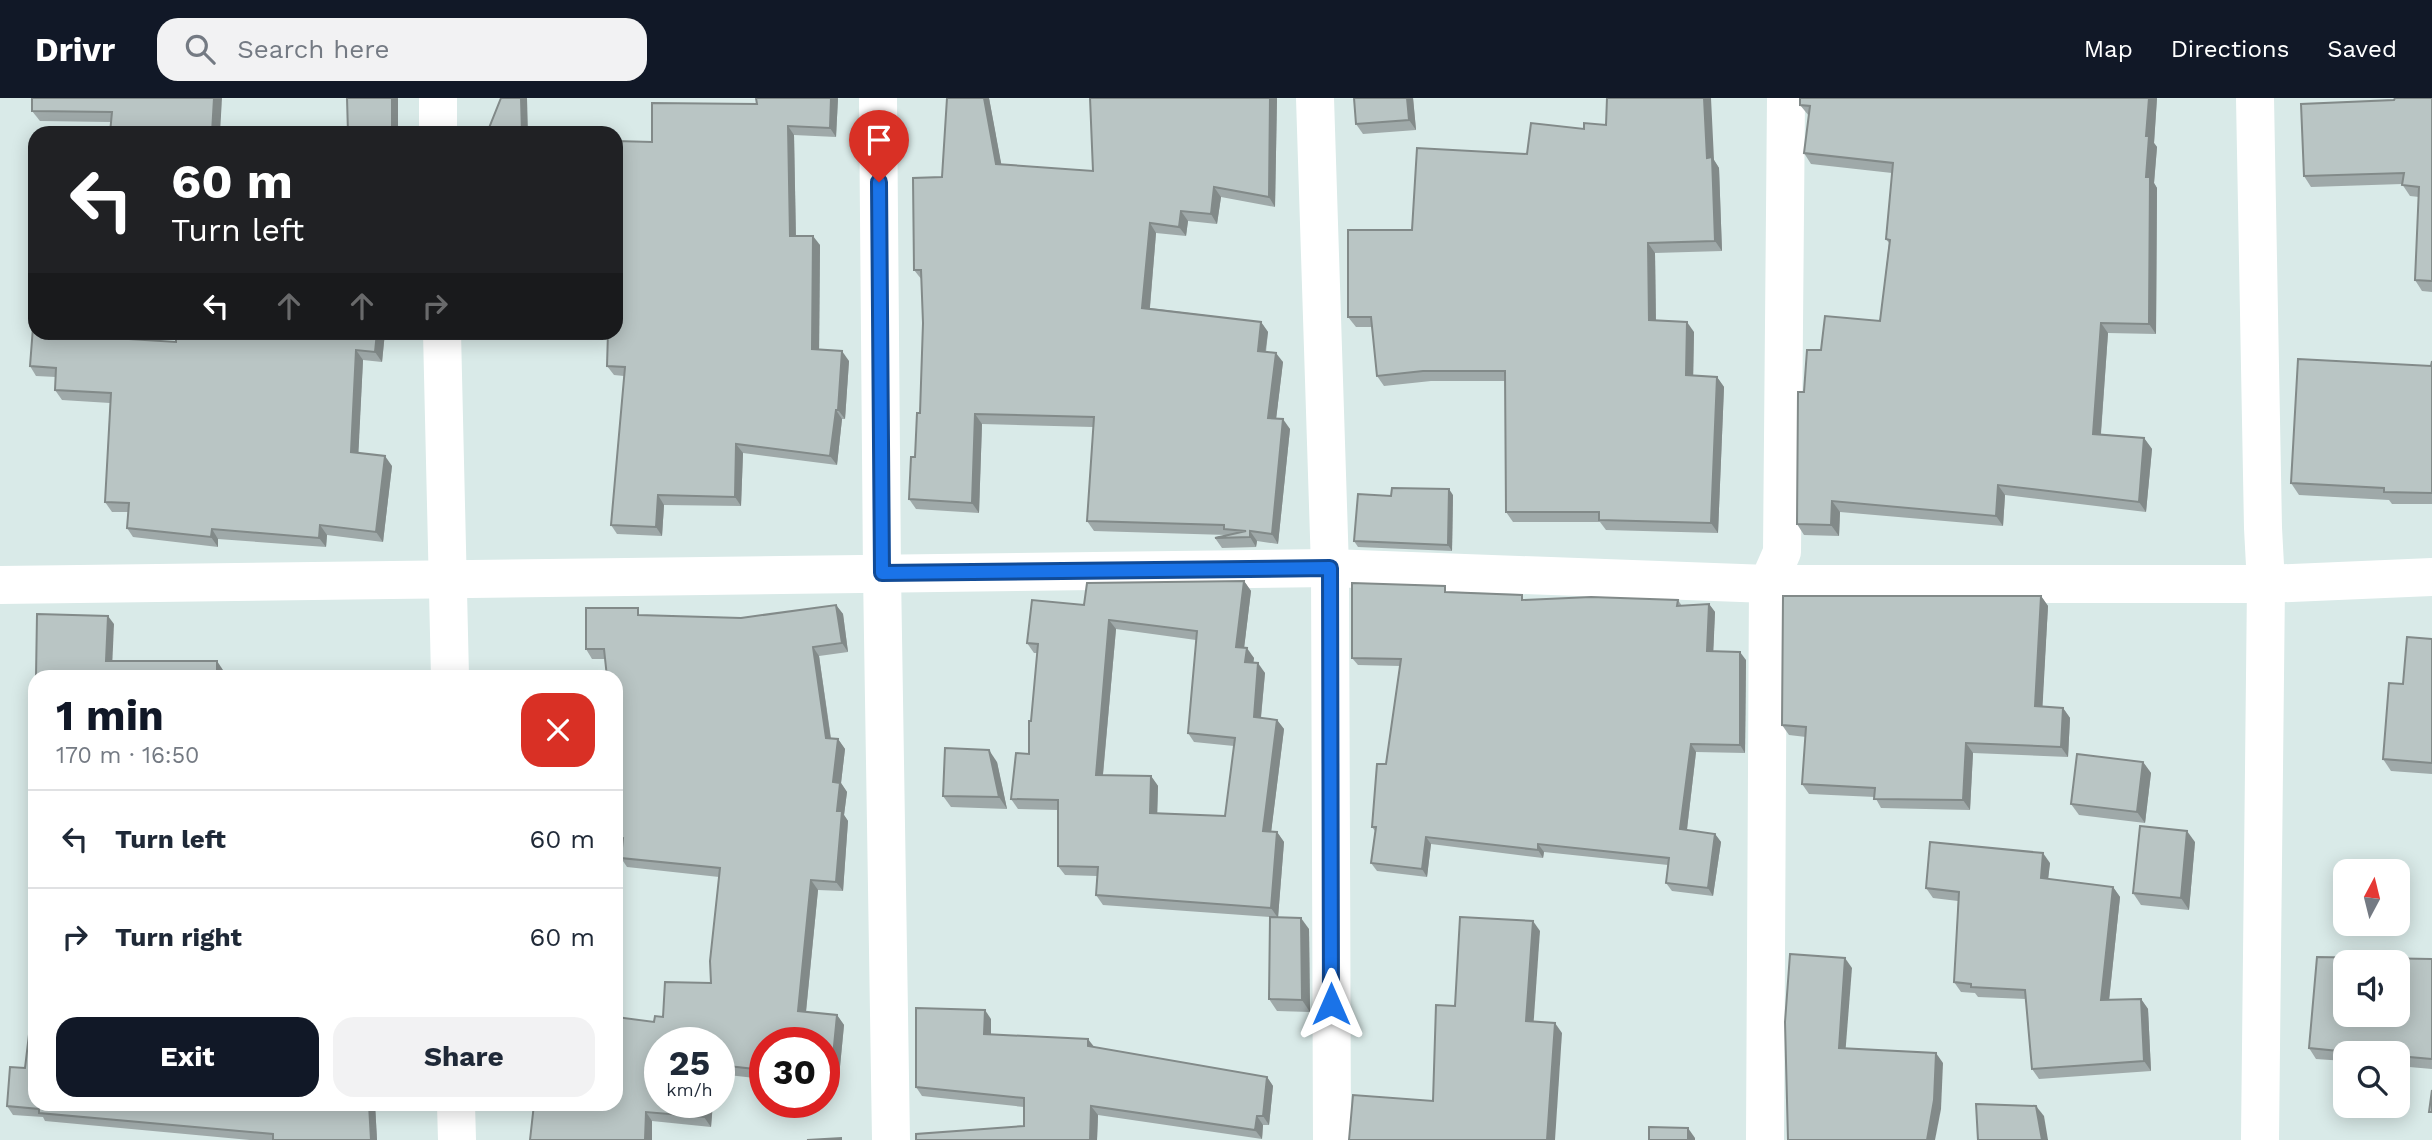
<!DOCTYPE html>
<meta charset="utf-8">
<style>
body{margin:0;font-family:"Work Sans",sans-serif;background:#f2f2f3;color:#1f2937;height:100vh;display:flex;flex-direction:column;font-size:26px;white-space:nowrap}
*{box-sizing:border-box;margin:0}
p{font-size:23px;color:#747a83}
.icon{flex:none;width:38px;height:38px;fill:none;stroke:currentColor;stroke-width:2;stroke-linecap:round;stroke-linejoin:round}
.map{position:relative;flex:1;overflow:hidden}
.sheet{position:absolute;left:28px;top:572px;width:595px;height:441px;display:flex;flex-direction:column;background:#fff;border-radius:21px;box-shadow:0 4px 18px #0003}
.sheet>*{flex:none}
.hud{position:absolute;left:28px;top:28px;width:595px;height:214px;border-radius:21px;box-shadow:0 4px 18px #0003;background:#202124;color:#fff;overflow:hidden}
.needle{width:46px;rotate:7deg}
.buttons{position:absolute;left:2333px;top:761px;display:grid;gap:14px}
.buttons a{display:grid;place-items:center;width:77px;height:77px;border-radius:14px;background:#fff;box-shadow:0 4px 18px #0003;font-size:35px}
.speed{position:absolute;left:644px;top:929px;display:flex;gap:14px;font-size:35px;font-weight:700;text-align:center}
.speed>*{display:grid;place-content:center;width:91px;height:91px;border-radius:50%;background:#fff;box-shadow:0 4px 18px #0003;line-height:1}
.speed small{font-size:18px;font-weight:400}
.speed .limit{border:10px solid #d22;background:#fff;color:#111}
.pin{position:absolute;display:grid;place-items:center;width:60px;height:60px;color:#fff;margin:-72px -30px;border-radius:50% 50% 50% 0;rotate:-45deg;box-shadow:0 0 7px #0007}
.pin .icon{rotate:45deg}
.me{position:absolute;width:77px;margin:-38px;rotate:0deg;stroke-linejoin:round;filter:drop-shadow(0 0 5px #0008)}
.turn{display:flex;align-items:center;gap:24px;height:147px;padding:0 28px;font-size:32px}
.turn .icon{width:91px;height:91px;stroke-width:2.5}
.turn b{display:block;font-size:49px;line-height:60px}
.lanes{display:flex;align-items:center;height:66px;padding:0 28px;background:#0003;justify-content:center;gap:35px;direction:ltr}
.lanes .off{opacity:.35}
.round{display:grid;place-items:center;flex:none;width:74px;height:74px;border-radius:21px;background:#f2f2f3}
.overview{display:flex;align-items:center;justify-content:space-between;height:119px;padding:0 28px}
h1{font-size:42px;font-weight:700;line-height:52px;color:#111827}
.primary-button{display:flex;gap:14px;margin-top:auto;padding:14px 28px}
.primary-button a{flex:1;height:80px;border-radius:21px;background:#111827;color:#fff;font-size:28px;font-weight:700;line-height:80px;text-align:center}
.primary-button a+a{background:#f2f2f3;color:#1f2937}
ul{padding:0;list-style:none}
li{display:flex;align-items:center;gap:21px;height:98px;padding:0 28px;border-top:2px solid #e0e1e3}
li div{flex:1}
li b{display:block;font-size:26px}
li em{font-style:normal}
header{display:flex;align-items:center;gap:42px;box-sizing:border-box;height:98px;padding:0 35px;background:#111827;color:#fff}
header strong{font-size:33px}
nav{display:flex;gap:38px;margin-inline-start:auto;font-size:24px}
.search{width:490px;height:63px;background:#f2f2f3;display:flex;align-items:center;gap:18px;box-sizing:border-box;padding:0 24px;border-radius:21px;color:#747a83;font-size:26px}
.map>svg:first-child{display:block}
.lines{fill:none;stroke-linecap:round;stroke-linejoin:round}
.minor{stroke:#fff;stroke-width:38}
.wall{fill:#9fa9a9;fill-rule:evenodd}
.shaded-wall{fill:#828a89}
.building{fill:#b9c5c4;stroke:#828a89;stroke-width:2;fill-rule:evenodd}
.route-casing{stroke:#114b97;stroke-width:18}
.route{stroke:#1a73e8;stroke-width:12}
</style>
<header>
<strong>Drivr</strong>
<div class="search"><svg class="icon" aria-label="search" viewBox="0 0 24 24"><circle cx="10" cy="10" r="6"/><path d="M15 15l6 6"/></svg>Search here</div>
<nav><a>Map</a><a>Directions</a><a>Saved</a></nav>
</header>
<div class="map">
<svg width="2432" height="1042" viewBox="0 0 2432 1042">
<rect width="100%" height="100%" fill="#d9eae8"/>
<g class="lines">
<g class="minor">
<path d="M438 0V35"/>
<path d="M878 0 882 475 891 1042"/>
<path d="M1315 0 1330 470 1332 1042"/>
<path d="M2255 0 2263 430 2266 486 2260 1042"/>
<path d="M442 234 450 579"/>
<path d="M0 487 1330 470 1768 486H2266L2432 479"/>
<path d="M456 1006 457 1042"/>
<path d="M1765 1042 1768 486 1782 454 1786 0"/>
</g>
</g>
<g class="wall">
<path d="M222 0 111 24 40 23 32 13Z"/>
<path d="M838 0 836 39 794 37 796 138 820 147 819 252 849 263 845 321H842L837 367 743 355 741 408 664 407 662 438 617 436 611 427 624 278 614 277 607 268 652 44 757 6Z"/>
<path d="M947 0H991H989L1001 66 1093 73 1090 0H1277L1275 109 1221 99 1217 126 1188 123 1186 138 1156 135 1150 210 1261 224 1268 234 1266 254 1283 264 1276 321 1290 331 1278 446 1257 443 1256 449 1222 450 1215 440 1227 437 1094 433 1087 423 1093 329 982 326 979 415 916 411 909 401 915 359 920 315 923 225 922 182 914 172 942 79Z"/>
<path d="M1354 0H1413L1416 32 1363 36 1356 26Z"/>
<path d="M1800 0H2157L2154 45 2157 49 2154 85 2157 90 2156 236 2108 235 2101 336 2144 340 2152 351 2146 414 2005 397 2003 428 1840 414 1839 438 1804 437 1797 426 1804 294 1821 252 1880 223 1889 145 1886 141 1892 75 1811 66 1804 55 1809 18 1800 7Z"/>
<path d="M2432 0V194L2422 193 2415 182 2419 99 2410 98 2402 86 2311 89 2304 78Z"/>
<path d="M1527 56 1714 62 1719 70 1722 153 1655 155 1656 223 1694 234 1693 278 1717 279 1724 289 1718 435 1606 432 1600 424H1513L1506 414 1505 283H1431L1384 288 1377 278 1372 229H1356L1348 219 1412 132Z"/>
<path d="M35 234H105V239L176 244 385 234 382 264 363 262 358 355 392 368 383 444 327 437 326 449 218 441V449L133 439 127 430 128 414H112L105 404 110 305 62 302 55 292 56 279 36 278 30 268Z"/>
<path d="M2432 263V406H2392L2389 402 2299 397 2291 385 2431 268Z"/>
<path d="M1453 397 1452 453 1358 449 1354 443 1391 398Z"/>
<path d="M1244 483 1251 493 1244 550 1254 560 1253 565 1265 575 1261 620 1277 622 1284 631 1271 734H1277L1284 744 1278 819 1309 831 1310 914 1277 913 1269 901 1270 819 1103 807 1096 797 1097 778 1065 777 1058 768V712L1018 711 1011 701 1029 656 1038 555H1034L1027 545 1084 507ZM1116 531 1196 542 1188 635 1194 644 1234 648 1225 718 1157 715 1158 688 1151 678 1103 677Z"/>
<path d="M1449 494 1525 502H1678L1682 508 1709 506 1715 514 1713 553 1746 562 1745 655 1696 654 1687 732 1715 736 1721 744 1713 798 1672 793 1666 785 1668 767 1544 754 1543 760 1431 746 1427 779 1377 773 1371 765 1375 733 1372 729 1386 666 1400 568 1358 567 1352 560Z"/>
<path d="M2041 498 2048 508 2042 609 2063 610 2070 620 2068 659 1973 655 1970 712 1881 710 1875 699 1809 696 1802 686 1806 639 1789 637 1782 627Z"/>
<path d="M836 507 843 516 848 554 819 558 831 640 838 641 845 651 841 685 847 694 844 717 848 723 843 793 818 792 806 914 837 917 844 927 838 989 824 987V945H765V981L719 976V945H660L713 1004 711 1029 652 1023 530 1042 654 924 711 885 719 779 627 769 621 760 622 748H616V579L605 561H592L586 551 643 518 741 520Z"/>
<path d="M2432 541V676L2391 673 2383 661Z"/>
<path d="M997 664 1007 711 951 709 943 698Z"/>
<path d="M2143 664 2151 675 2145 725 2079 717 2071 706Z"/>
<path d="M2195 744 2189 812 2141 807 2133 795Z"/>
<path d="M2050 765 2048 781 2113 789 2120 799 2109 902 2141 901 2148 911 2151 973 2039 981 2032 971 2026 901 1978 899 1975 895 1961 894 1954 884 1958 803 1933 800 1926 790Z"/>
<path d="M35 843V1006H375L377 1042H250L45 1023 43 1019 13 1017 7 1008 25 970 35 890 32 886Z"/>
<path d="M2432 861V971L2398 968V956H2345V963L2316 961 2309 950Z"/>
<path d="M991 921V936L1094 949 1267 979 1273 988 1269 1027H1263L1262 1041 1098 1017 1097 1042H916L1024 1028V1009L922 998 916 989Z"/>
</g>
<g class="shaded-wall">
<path d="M214 0H222L220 35H212Z"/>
<rect x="392" y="0" width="6" height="35"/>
<path d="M521 0H527L528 35H522Z"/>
<path d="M831 0H838L836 39 830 30Z"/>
<path d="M984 0H989L1003 75 996 66Z"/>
<path d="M1270 0H1277L1275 109 1269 99Z"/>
<path d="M1407 0H1413L1416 32 1409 22Z"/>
<path d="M1704 0H1711L1714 62 1719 70 1722 153 1715 143 1707 60Z"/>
<path d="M2149 0H2157L2154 45 2157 49 2154 85 2157 90 2156 236 2149 226 2146 38Z"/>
<path d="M788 28 794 37 796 147 790 138Z"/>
<path d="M1214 89 1221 99 1217 126 1211 116Z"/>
<path d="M1181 113 1188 123 1186 138 1179 129Z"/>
<path d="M1150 125 1156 135 1149 219 1142 210Z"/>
<path d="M813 138 820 147 819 260 812 251Z"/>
<path d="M1648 145 1655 155 1656 232 1649 222Z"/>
<path d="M1261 224 1268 234 1264 263 1258 253Z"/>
<path d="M1687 224 1694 234 1693 287 1686 277Z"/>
<path d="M2101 225 2108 235 2100 346 2093 336Z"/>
<path d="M98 234H105V249L98 239Z"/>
<path d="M377 234H385L382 264 375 254Z"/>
<path d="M356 252 363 262 358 364 351 354Z"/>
<path d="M842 253 849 263 845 321 838 312Z"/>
<path d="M1276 255 1283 264 1275 330 1268 320Z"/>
<path d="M1717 279 1724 289 1718 435 1711 425Z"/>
<path d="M836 312 842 321 837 367 830 358Z"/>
<path d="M975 316 982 326 979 415 972 405Z"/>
<path d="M1283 321 1290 331 1278 446 1272 436Z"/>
<path d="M2144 340 2152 351 2146 414 2139 404Z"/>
<path d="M736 346 743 355 741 408 735 399Z"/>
<path d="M385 358 392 368 383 444 376 434Z"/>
<path d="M1998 387 2005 397 2003 428 1996 418Z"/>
<path d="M1449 391 1453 397 1452 453 1448 447Z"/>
<path d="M658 397 664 407 662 438 656 429Z"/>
<path d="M1832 403 1840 414 1839 438 1831 427Z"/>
<path d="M320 427 327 437 326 449 319 440Z"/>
<path d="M212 431 218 441V449L211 439Z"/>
<path d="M1250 433 1257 443 1256 449 1250 439Z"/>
<path d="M1244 483 1251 493 1243 559 1236 549Z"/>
<path d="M2041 498 2048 508 2042 618 2035 608Z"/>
<path d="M1709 506 1715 514 1713 561 1707 553Z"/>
<path d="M836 507 843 516 848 554 842 545Z"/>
<path d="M108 518 114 526 112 571 106 563Z"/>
<path d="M1109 522 1116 531 1102 686 1096 677Z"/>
<path d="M813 549 819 558 832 650 826 640Z"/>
<path d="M1247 550 1254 560 1252 573 1245 564Z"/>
<path d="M1740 554 1746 562 1745 655 1740 647Z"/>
<path d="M217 563 223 572V579H217Z"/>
<path d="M1258 565 1265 575 1260 628 1254 619Z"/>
<path d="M2063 610 2070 620 2068 659 2061 649Z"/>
<path d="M1277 622 1284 631 1270 743 1263 733Z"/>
<path d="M838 641 845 651 841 685 847 694 844 717 848 723 843 793 836 784 837 713 833 684Z"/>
<path d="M1966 645 1973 655 1970 712 1963 702Z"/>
<path d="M1691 646 1696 654 1686 739 1680 731Z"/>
<path d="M989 652 997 664 1007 711 999 699Z"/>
<path d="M2143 664 2151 675 2145 725 2137 714Z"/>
<path d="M1151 678 1158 688 1157 725 1150 715Z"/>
<path d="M2187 733 2195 744 2189 812 2181 800Z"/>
<path d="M1277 734 1284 744 1278 820 1271 810Z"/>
<path d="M1715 736 1721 744 1713 798 1708 790Z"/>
<path d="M1426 739 1431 746 1427 779 1422 771Z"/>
<path d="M1538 746 1544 754 1543 760 1538 752Z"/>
<path d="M2043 755 2050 765 2047 790 2041 780Z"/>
<path d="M811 782 818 792 805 923 798 913Z"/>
<path d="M2113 789 2120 799 2108 912 2101 902Z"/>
<path d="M1301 820 1309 831 1310 914 1302 902Z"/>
<path d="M1533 823 1540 833 1533 933 1526 923Z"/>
<path d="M1845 860 1852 870 1845 959 1839 950Z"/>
<path d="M2141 901 2148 911 2151 973 2144 963Z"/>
<path d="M985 912 991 921V945L984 936Z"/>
<path d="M837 917 844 927 838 989 831 979Z"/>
<path d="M1555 925 1562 935 1555 1042H1547Z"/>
<path d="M1088 941 1095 950 1088 948Z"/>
<path d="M1936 955 1943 965 1941 1011 1935 1042H1927Z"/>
<path d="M1267 979 1273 988 1269 1027 1263 1018Z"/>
<path d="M705 1004H713L711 1029 704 1019Z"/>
<path d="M369 1006H375L377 1042H371Z"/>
<path d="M1091 1008 1098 1017 1097 1042H1090Z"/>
<path d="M2036 1008 2044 1018 2048 1042H2042Z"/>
<path d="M646 1014 652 1023V1042H645Z"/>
<path d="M1257 1018 1263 1027 1262 1041 1255 1032Z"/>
<path d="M1688 1030 1695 1040V1042H1688Z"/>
</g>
<g class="building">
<path d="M32 0H214L212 35H110L112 14 32 13Z"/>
<path d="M347 0H392V35H348Z"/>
<path d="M501 0H521L522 35H487Z"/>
<path d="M756 0H831L830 30 788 28 790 138H813L812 251 842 253 838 312H836L830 358 736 346 735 399 658 397 656 429 611 427 625 269 607 268 608 234H616V43L652 44V5L757 6Z"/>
<path d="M947 0H984L996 66 1093 73 1090 0H1270L1269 99 1214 89 1211 116 1181 113 1179 129 1150 125 1142 210 1261 224 1258 253 1276 255 1268 320 1283 321 1272 436 1250 433V439L1215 440 1246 433 1224 431V427L1087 423 1094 319 975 316 972 405 909 401 911 359H915L917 315H920L923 225 921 172H914L913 80 942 79Z"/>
<path d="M1354 0H1407L1409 22 1356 26Z"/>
<path d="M1607 0H1704L1707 60 1712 59 1715 143 1648 145 1649 222 1687 224 1686 277 1717 279 1711 425 1599 422V414H1506L1505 273H1423L1377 278 1371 219H1348V132H1412L1417 50 1527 56 1531 25 1584 31V25L1606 27Z"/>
<path d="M1800 0H2149L2146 38H2149L2146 79H2150L2149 226 2101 225 2093 336 2144 340 2139 404 1998 387 1996 418 1832 403 1831 427 1797 426 1798 294H1804L1807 252H1821L1825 218 1880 223 1890 142 1886 141 1893 65 1804 55 1810 8 1800 7Z"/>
<path d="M2395 0H2432V183L2415 182 2419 89 2402 87 2404 75 2304 78 2301 6 2394 2Z"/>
<path d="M31 132H35V174H30Z"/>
<path d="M35 203V234H98V239L176 244V234H377L375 254 356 252 351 354 385 358 376 434 320 427 319 440 212 431 211 439 127 430 129 405 105 404 111 295 55 292 56 270 30 268Z"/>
<path d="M2298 261 2431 268 2432 263V395L2384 394V390L2291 385Z"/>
<path d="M1392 390 1449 391 1448 447 1354 443 1358 396 1391 398Z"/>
<path d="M1244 483 1236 549 1247 550 1245 564 1258 565 1254 619 1277 622 1263 733 1277 734 1271 810 1096 797 1098 769 1058 768V702L1011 701 1016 655 1029 656V623H1031L1038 546 1027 545 1032 502 1084 507 1087 485ZM1109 522 1197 533 1188 635 1235 640 1225 718 1150 715 1151 678 1096 677Z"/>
<path d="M1352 485 1445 488V494L1522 497V502L1591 499 1678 502 1677 508 1709 506 1707 553 1740 554V647L1691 646 1680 731 1715 736 1708 790 1666 785 1669 760 1538 746V752L1426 739 1422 771 1371 765 1376 729H1372L1377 666H1386L1401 561 1352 560Z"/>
<path d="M1783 498H2041L2035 608 2063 610 2061 649 1966 645 1963 702 1874 701 1875 690 1802 686 1806 629 1782 627Z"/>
<path d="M836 507 842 545 813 549 826 640 838 641 833 684 840 685 837 713H842L836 784 811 782 798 913 837 917 831 979 824 978V945H765V972L719 967V945H660V1004H705L704 1019 646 1014 645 1042H530L534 1006H616V919L654 924 655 918 663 919 665 884 711 885 710 863 720 770 621 760 623 740 616 739V579H607L604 551H586V510H638V517L741 520Z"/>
<path d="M37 516 108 518 106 563H217V579H36Z"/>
<path d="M2407 539 2432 541V665L2383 661 2389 585 2403 586Z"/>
<path d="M35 597V653H31Z"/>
<path d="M945 650 989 652 999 699 943 698Z"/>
<path d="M2077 656 2143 664 2137 714 2071 706Z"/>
<path d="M2140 728 2187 733 2181 800 2133 795Z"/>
<path d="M1930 744 2043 755 2041 780 2113 789 2101 902 2141 901 2144 963 2032 971 2025 892 1971 889V886L1954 884 1959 794 1926 790Z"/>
<path d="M1270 819 1301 820 1302 902 1269 901Z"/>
<path d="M1460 819 1533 823 1526 923 1555 925 1547 1042H1349L1353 997 1433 1003 1436 907 1455 908Z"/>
<path d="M35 843V1006H369L371 1042H273V1036L39 1015V1011L7 1008 10 969 25 970 35 886H32Z"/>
<path d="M1790 856 1845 860 1839 950 1936 955 1934 1002 1927 1042H1788L1785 924Z"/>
<path d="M2317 859 2432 861V961L2398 958V956H2369L2309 950ZM2345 864H2398V917H2345Z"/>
<path d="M916 910 985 912 984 936 1088 941V948L1267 979 1263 1018H1257L1255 1032 1091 1008 1090 1042H916V1036L1024 1028V1000L916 989Z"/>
<path d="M2432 992V1014H2429Z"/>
<path d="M1976 1006 2036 1008 2042 1042H2048H1978Z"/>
<path d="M1649 1029 1688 1030V1042H1649Z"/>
<path d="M841 1040V1042H807Z"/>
</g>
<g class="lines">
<defs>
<path id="route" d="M879 84 882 475 1330 470 1331 906"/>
</defs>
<use href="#route" class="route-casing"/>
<use href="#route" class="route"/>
</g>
</svg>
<div class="buttons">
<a><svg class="needle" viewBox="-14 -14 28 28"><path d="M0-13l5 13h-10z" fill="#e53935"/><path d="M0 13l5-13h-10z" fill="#747a83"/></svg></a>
<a><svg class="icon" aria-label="sound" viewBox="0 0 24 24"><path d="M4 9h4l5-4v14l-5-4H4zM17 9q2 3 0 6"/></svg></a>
<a><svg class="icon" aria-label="search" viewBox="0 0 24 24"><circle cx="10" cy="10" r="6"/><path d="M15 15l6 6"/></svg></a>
</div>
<div class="speed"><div>25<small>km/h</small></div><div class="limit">30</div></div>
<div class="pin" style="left:879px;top:84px;background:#d93025"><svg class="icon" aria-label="arrive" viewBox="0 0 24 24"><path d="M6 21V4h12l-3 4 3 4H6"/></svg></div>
<svg class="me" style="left:1331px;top:906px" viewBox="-20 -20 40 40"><path d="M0-17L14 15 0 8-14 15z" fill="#1a73e8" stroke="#fff" stroke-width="4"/></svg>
<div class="hud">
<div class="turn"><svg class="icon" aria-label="left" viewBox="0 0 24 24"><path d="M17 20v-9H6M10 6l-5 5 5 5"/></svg><div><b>60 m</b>Turn left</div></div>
<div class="lanes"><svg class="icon" aria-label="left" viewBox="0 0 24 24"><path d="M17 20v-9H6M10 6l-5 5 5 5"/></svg><svg class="icon off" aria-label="ahead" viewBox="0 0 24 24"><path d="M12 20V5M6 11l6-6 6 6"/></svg><svg class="icon off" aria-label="ahead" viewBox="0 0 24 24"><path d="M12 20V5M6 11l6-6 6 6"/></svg><svg class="icon off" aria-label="right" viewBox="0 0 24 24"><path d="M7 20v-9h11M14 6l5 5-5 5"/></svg></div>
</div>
<section class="sheet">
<div class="overview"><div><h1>1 min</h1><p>170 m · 16:50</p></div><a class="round" style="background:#d93025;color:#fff"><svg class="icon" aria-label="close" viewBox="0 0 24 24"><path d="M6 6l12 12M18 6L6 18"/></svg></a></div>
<ul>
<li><svg class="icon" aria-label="left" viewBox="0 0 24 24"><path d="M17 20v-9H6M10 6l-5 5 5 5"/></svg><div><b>Turn left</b></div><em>60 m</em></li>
<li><svg class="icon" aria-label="right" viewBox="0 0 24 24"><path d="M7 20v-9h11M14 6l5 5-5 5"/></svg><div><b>Turn right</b></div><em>60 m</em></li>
</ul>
<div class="primary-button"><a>Exit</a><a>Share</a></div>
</section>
</div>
